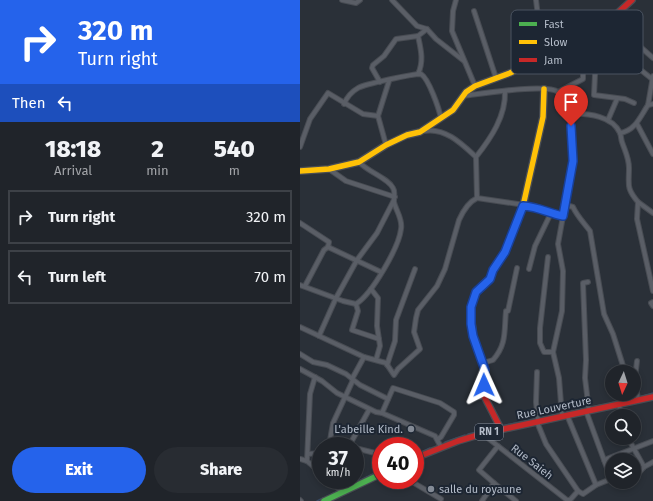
<!DOCTYPE html>
<style>
body{margin:0;font-family:"Fira Sans",sans-serif;background:#282c32;color:#f1f3f6;height:100vh;display:flex;flex-direction:column;font-size:15px;white-space:nowrap}
*{box-sizing:border-box;margin:0}
p{font-size:13px;color:#a2a4a8}
.icon{flex:none;width:22px;height:22px;fill:none;stroke:currentColor;stroke-width:2;stroke-linecap:round;stroke-linejoin:round}
.map{position:relative;flex:1;overflow:hidden}
.details{display:flex;flex-direction:column;background:#20242a;width:300px}
.details>*{flex:none}
.banner{background:#2563eb;color:#fff;overflow:hidden}
.needle{width:26px;rotate:184deg}
.buttons{position:absolute;left:305px;top:365px;display:grid;gap:8px}
.buttons a{display:grid;place-items:center;width:36px;height:36px;border-radius:50%;background:#20242a;box-shadow:0 2px 6px #0003,0 0 0 1px #3d4147;font-size:20px}
.speed{position:absolute;left:12px;top:437px;display:flex;gap:8px;font-size:20px;font-weight:700;text-align:center}
.speed>*{display:grid;place-content:center;width:52px;height:52px;border-radius:50%;background:#20242a;box-shadow:0 2px 6px #0003,0 0 0 1px #3d4147;line-height:1}
.speed small{font-size:10px;font-weight:400}
.speed .limit{border:6px solid #d22;background:#fff;color:#111}
.pin{position:absolute;display:grid;place-items:center;width:34px;height:34px;color:#fff;margin:-41px -17px;border-radius:50% 50% 50% 0;rotate:-45deg;box-shadow:0 0 4px #0007}
.pin .icon{rotate:45deg}
.me{position:absolute;width:44px;margin:-22px;rotate:359deg;stroke-linejoin:round;filter:drop-shadow(0 0 3px #0008)}
.turn{display:flex;align-items:center;gap:14px;height:84px;padding:0 12px;font-size:18px}
.turn .icon{width:52px;height:52px;stroke-width:2.5}
.turn b{display:block;font-size:28px;line-height:34px}
.then{display:flex;align-items:center;height:38px;padding:0 12px;background:#0003;gap:8px;font-size:15px}
.eta{display:flex;justify-content:space-evenly;align-items:center;height:68px;text-align:center}
.eta b{font-size:24px;font-weight:800;line-height:28px}
.primary-button{display:flex;gap:8px;margin-top:auto;padding:8px 12px}
.primary-button a{flex:1;height:46px;border-radius:24px;background:#2563eb;color:#fff;font-size:16px;font-weight:800;line-height:46px;text-align:center}
.primary-button a+a{background:#282c32;color:#f1f3f6}
ul{padding:0;list-style:none}
li{display:flex;align-items:center;gap:12px;height:54px;margin:0 8px 6px;padding:0 4px;border:2px solid #3d4147;border-radius:0px}
li div{flex:1}
li b{display:block;font-size:15px}
li em{font-style:normal}
main{display:flex;flex:1;min-height:0}
.map>svg:first-child{display:block}
.lines{fill:none;stroke-linecap:round;stroke-linejoin:round}
.stream{stroke:#384963;stroke-width:1.5}
.street-casing{stroke:#484c53;stroke-width:6}
.fast-casing{stroke:#484c53;stroke-width:8}
.slow-casing{stroke:#484c53;stroke-width:8}
.jam-casing{stroke:#484c53;stroke-width:8}
.street{stroke:#5a5e66;stroke-width:4}
.fast{stroke:#4caf50;stroke-width:5.5}
.slow{stroke:#ffc107;stroke-width:5.5}
.jam{stroke:#c62828;stroke-width:5.5}
.route-casing{stroke:#184099;stroke-width:10}
.route{stroke:#2563eb;stroke-width:7}
.poi-dot{fill:#848b96;stroke:#1d2633;stroke-width:1.5}
.labels{text-anchor:middle;dominant-baseline:central;stroke-width:4;stroke-linejoin:round;paint-order:stroke}
.shield{fill:#1d2633;stroke:#878f9c;stroke-width:1}
.shield-label{font-size:10px;font-weight:bold;fill:#b4bcc9}
.street-label{font-size:11px;fill:#b4bcc9;stroke:#1d2633}
.poi-label{font-size:11px;fill:#b4bcc9;stroke:#1d2633;text-anchor:end}
.key{fill:#1d2633;stroke:#4a5360;stroke-width:1}
.key-label{font-size:11px;fill:#b4bcc9}
</style>
<main>
<section class="details">
<div class="banner">
<div class="turn"><svg class="icon" aria-label="right" viewBox="0 0 24 24"><path d="M7 20v-9h11M14 6l5 5-5 5"/></svg><div><b>320 m</b>Turn right</div></div>
<div class="then">Then<svg class="icon" aria-label="left" viewBox="0 0 24 24"><path d="M17 20v-9H6M10 6l-5 5 5 5"/></svg></div>
</div>
<div class="eta">
<div><b>18:18</b><p>Arrival</p></div>
<div><b>2</b><p>min</p></div>
<div><b>540</b><p>m</p></div>
</div>
<ul>
<li><svg class="icon" aria-label="right" viewBox="0 0 24 24"><path d="M7 20v-9h11M14 6l5 5-5 5"/></svg><div><b>Turn right</b></div><em>320 m</em></li>
<li><svg class="icon" aria-label="left" viewBox="0 0 24 24"><path d="M17 20v-9H6M10 6l-5 5 5 5"/></svg><div><b>Turn left</b></div><em>70 m</em></li>
</ul>
<div class="primary-button"><a>Exit</a><a>Share</a></div>
</section>
<div class="map">
<svg width="353" height="501" viewBox="0 0 353 501">
<rect width="100%" height="100%" fill="#2a3038"/>
<g class="lines">
<g class="stream">
<path d="M339 397 353 393"/>
<path d="M310 403 322 401"/>
<path d="M201 426 301 405"/>
<path d="M168 434 198 427"/>
<path d="M145 442 165 435"/>
<path d="M115 455 130 448"/>
<path d="M32 494 81 470"/>
<path d="M17 501 23 498"/>
</g>
<defs>
<g id="street">
<path d="M42 0 56 3 60 0"/>
<path d="M92 0 117 26 127 29 136 39 164 61"/>
<path d="M156 0 153 11 152 31 175 86"/>
<path d="M236 0 243 57"/>
<path d="M174 11 196 78"/>
<path d="M311 21 353 58"/>
<path d="M299 30 310 45 352 79"/>
<path d="M296 54 294 95 325 99 334 103"/>
<path d="M118 74C124 61 121 50 118 36L127 29"/>
<path d="M80 82 72 68 73 65 84 56 96 39 118 36"/>
<path d="M258 92 283 79V38"/>
<path d="M163 96C179 94 247 83 258 92 263 97 267 107 271 113 287 114 312 115 320 133 321 135 321 139 322 142 325 151 329 158 329 168 329 185 326 188 338 202L337 219 353 291"/>
<path d="M44 104C47 97 51 92 58 88 65 84 112 74 121 74 129 79 139 109 141 118"/>
<path d="M348 105 353 76"/>
<path d="M308 120 317 99"/>
<path d="M337 124 353 154"/>
<path d="M124 131C145 127 162 144 176 157L177 198 238 207 251 213 263 216"/>
<path d="M320 133C335 131 340 117 348 105L353 104"/>
<path d="M86 145 78 116 89 81"/>
<path d="M0 147 10 119 28 93 63 114 78 116"/>
<path d="M176 157C191 138 206 116 205 91"/>
<path d="M29 169 46 181 95 197"/>
<path d="M338 202 353 213"/>
<path d="M266 205 273 207C277 216 284 223 290 231L304 314 313 334 325 372"/>
<path d="M0 223 29 242 28 247"/>
<path d="M248 257 240 328V343L244 352H253"/>
<path d="M229 269 235 246 251 213"/>
<path d="M288 282 283 283 286 360 285 378 289 411"/>
<path d="M0 285 43 301 56 304C72 294 99 247 101 229 103 219 96 211 94 202 93 197 96 193 93 188 88 178 68 172 59 162"/>
<path d="M5 286 24 250 28 247 81 272"/>
<path d="M71 289 78 298 77 326 80 346 76 360"/>
<path d="M353 302 351 303 353 306"/>
<path d="M56 304 58 311 52 330 79 339"/>
<path d="M0 327 64 357 86 363 94 375 98 369 120 349 114 332 116 318 118 310 137 286 145 269 159 220C163 211 169 202 177 198"/>
<path d="M19 336 36 298 57 260 77 233 94 200"/>
<path d="M0 354 13 362 27 365 46 374 60 385 88 399"/>
<path d="M337 361 335 378 338 400"/>
<path d="M183 363 193 360C207 344 204 331 206 311H208L217 268"/>
<path d="M87 365 95 341 96 320 115 269"/>
<path d="M0 369 22 381 37 393 76 412 82 413 93 388 140 403 154 412V415L141 437 138 439"/>
<path d="M237 372 236 402 238 421"/>
<path d="M52 379 64 357"/>
<path d="M177 397H185"/>
<path d="M319 404 321 416"/>
<path d="M82 413 135 436 141 447"/>
<path d="M267 415 296 485"/>
<path d="M262 416 259 378 253 352 262 311 263 271 258 244 273 161 271 113"/>
<path d="M237 422 246 444 278 491"/>
<path d="M185 433 189 439 267 500H270L278 491 283 494 296 485 311 479 286 411"/>
<path d="M328 438 344 467 353 462"/>
<path d="M29 446 33 423 53 380"/>
<path d="M49 446 69 410"/>
<path d="M55 448 79 454"/>
<path d="M8 454 21 453"/>
<path d="M0 459 7 461 21 473"/>
<path d="M304 460 353 441"/>
<path d="M7 461 10 394 15 377"/>
<path d="M335 477 344 467"/>
<path d="M29 480 42 492"/>
<path d="M109 480 141 499"/>
<path d="M194 483 216 501"/>
<path d="M0 500 1 501"/>
<path d="M182 501 194 483 179 470 198 446"/>
</g>
<path id="fast" d="M24 501 81 474"/>
<g id="slow">
<path d="M0 171 29 169 59 162 86 145 107 135 120 132 153 110 166 92 175 86 210 73 262 48"/>
<path d="M185 284 190 279 193 270 205 252 223 206 243 117 244 89"/>
</g>
<g id="jam">
<path d="M262 48 299 30 332 0"/>
<path d="M185 284 176 292 171 307 173 337 185 370 183 394 201 429"/>
<path d="M115 458 158 441 185 433 353 397"/>
</g>
</defs>
<use href="#street" class="street-casing"/>
<use href="#fast" class="fast-casing"/>
<use href="#slow" class="slow-casing"/>
<use href="#jam" class="jam-casing"/>
<use href="#street" class="street"/>
<use href="#fast" class="fast"/>
<use href="#slow" class="slow"/>
<use href="#jam" class="jam"/>
</g>
<g class="lines">
<defs>
<path id="route" d="M184 385 185 370 173 336 171 324V307L176 292 190 279 193 270 205 252 223 206C239 207 248 213 263 216L273 161 271 126"/>
</defs>
<use href="#route" class="route-casing"/>
<use href="#route" class="route"/>
</g>
<g class="poi-dot">
<circle cx="111" cy="429" r="4"/>
<circle cx="131" cy="489" r="4"/>
</g>
<g class="labels">
<rect class="shield" x="175" y="424" width="28" height="16" rx="3"/>
<g class="shield-label">
<text x="189" y="432">RN 1</text>
</g>
<g class="street-label">
<text transform="translate(254 408) rotate(-12)">Rue Louverture</text>
<text transform="translate(232 462) rotate(38)">Rue Saieh</text>
</g>
<g class="poi-label">
<text x="103" y="429">L'abeille Kind.</text>
<text x="139" y="489" text-anchor="start">salle du royaune</text>
</g>
</g>
<rect x="211" y="10" width="132" height="64" rx="6" class="key"/>
<rect x="219" y="22" width="18" height="4" fill="#4caf50"/>
<rect x="219" y="40" width="18" height="4" fill="#ffc107"/>
<rect x="219" y="58" width="18" height="4" fill="#c62828"/>
<g class="key-label">
<text x="244" y="28">Fast</text>
<text x="244" y="46">Slow</text>
<text x="244" y="64">Jam</text>
</g>
</svg>
<div class="buttons">
<a><svg class="needle" viewBox="-14 -14 28 28"><path d="M0-13l5 13h-10z" fill="#e53935"/><path d="M0 13l5-13h-10z" fill="#a2a4a8"/></svg></a>
<a><svg class="icon" aria-label="search" viewBox="0 0 24 24"><circle cx="10" cy="10" r="6"/><path d="M15 15l6 6"/></svg></a>
<a><svg class="icon" aria-label="layers" viewBox="0 0 24 24"><path d="M12 4l9 5-9 5-9-5zM3 14l9 5 9-5"/></svg></a>
</div>
<div class="speed"><div>37<small>km/h</small></div><div class="limit">40</div></div>
<div class="pin" style="left:271px;top:126px;background:#d93025"><svg class="icon" aria-label="arrive" viewBox="0 0 24 24"><path d="M6 21V4h12l-3 4 3 4H6"/></svg></div>
<svg class="me" style="left:184px;top:385px" viewBox="-20 -20 40 40"><path d="M0-17L14 15 0 8-14 15z" fill="#2563eb" stroke="#fff" stroke-width="4"/></svg>
</div>
</main>
